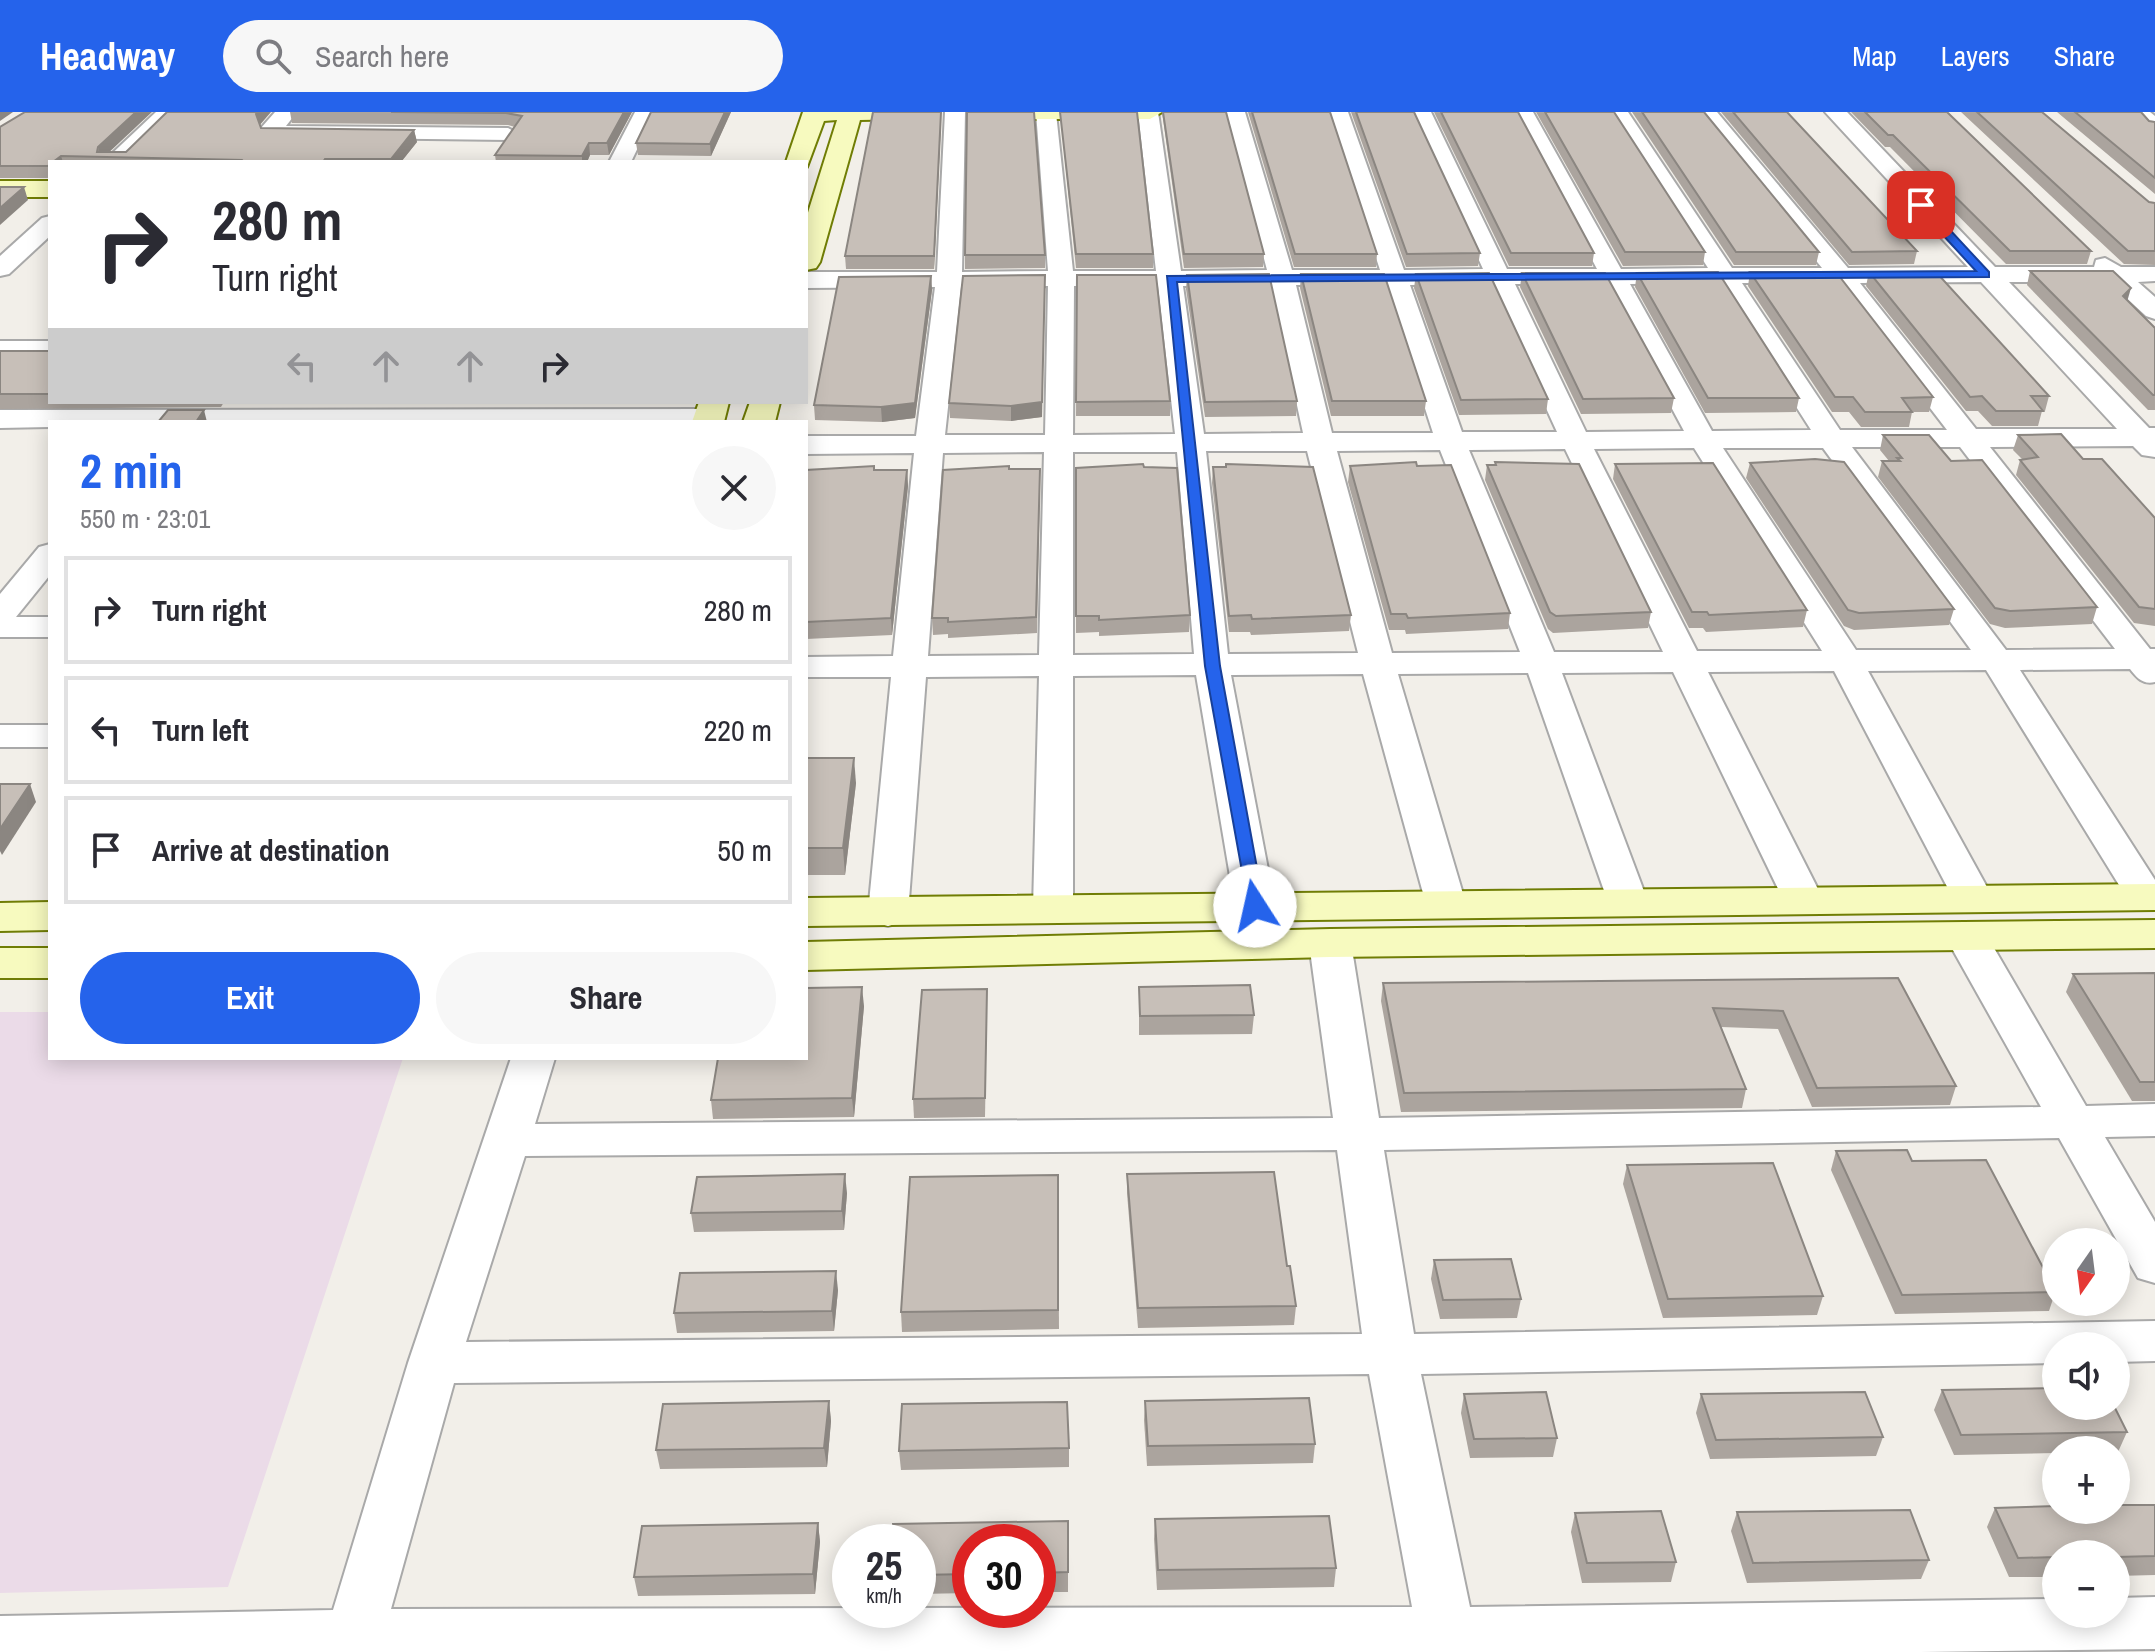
<!DOCTYPE html>
<meta charset="utf-8">
<style>
body{margin:0;font-family:"Archivo Narrow",sans-serif;background:#f7f7f7;color:#2b2b33;height:100vh;display:flex;flex-direction:column;font-size:30px;white-space:nowrap}
*{box-sizing:border-box;margin:0}
p{font-size:26px;color:#7c7c81}
.icon{flex:none;width:44px;height:44px;fill:none;stroke:currentColor;stroke-width:2;stroke-linecap:round;stroke-linejoin:round}
.map{position:relative;flex:1;overflow:hidden}
.sheet{position:absolute;left:48px;top:308px;width:760px;height:640px;display:flex;flex-direction:column;background:#fff;border-radius:0px;box-shadow:0 4px 20px #0003}
.sheet>*{flex:none}
.top-card{position:absolute;left:48px;top:48px;width:760px;height:244px;border-radius:0px;box-shadow:0 4px 20px #0003;background:#fff;color:#2b2b33;overflow:hidden}
.needle{width:52px;rotate:194deg}
.fabs{position:absolute;left:2042px;top:1116px;display:grid;gap:16px}
.fabs a{display:grid;place-items:center;width:88px;height:88px;border-radius:50%;background:#fff;box-shadow:0 4px 20px #0003;font-size:40px}
.speed{position:absolute;left:832px;top:1412px;display:flex;gap:16px;font-size:40px;font-weight:700;text-align:center}
.speed>*{display:grid;place-content:center;width:104px;height:104px;border-radius:50%;background:#fff;box-shadow:0 4px 20px #0003;line-height:1}
.speed small{font-size:20px;font-weight:400}
.speed .limit{border:12px solid #d22;background:#fff;color:#111}
.pin{position:absolute;display:grid;place-items:center;width:68px;height:68px;color:#fff;margin:-34px;border-radius:16px;box-shadow:0 4px 12px #0006}
.me{position:absolute;width:88px;margin:-44px;rotate:350deg;stroke-linejoin:round;filter:drop-shadow(0 0 6px #0008)}
.turn{display:flex;align-items:center;gap:28px;height:168px;padding:0 32px;font-size:36px}
.turn .icon{width:104px;height:104px;stroke-width:2.5}
.turn b{display:block;font-size:56px;line-height:68px}
.lanes{display:flex;align-items:center;height:76px;padding:0 32px;background:#0003;justify-content:center;gap:40px;direction:ltr}
.lanes .off{opacity:.35}
.round{display:grid;place-items:center;flex:none;width:84px;height:84px;border-radius:42px;background:#f7f7f7}
.overview{display:flex;align-items:center;justify-content:space-between;height:136px;padding:0 32px}
h1{font-size:48px;font-weight:700;line-height:60px;color:#2563eb}
.button{display:flex;gap:16px;margin-top:auto;padding:16px 32px}
.button a{flex:1;height:92px;border-radius:48px;background:#2563eb;color:#fff;font-size:32px;font-weight:700;line-height:92px;text-align:center}
.button a+a{background:#f7f7f7;color:#2b2b33}
ul{padding:0;list-style:none}
li{display:flex;align-items:center;gap:24px;height:108px;margin:0 16px 12px;padding:0 16px;border:4px solid #e1e1e2;border-radius:0px}
li div{flex:1}
li b{display:block;font-size:30px}
li em{font-style:normal}
header{display:flex;align-items:center;gap:48px;box-sizing:border-box;height:112px;padding:0 40px;background:#2563eb;color:#fff}
header strong{font-size:38px}
nav{display:flex;gap:44px;margin-inline-start:auto;font-size:28px}
.search{width:560px;height:72px;background:#f7f7f7;display:flex;align-items:center;gap:20px;box-sizing:border-box;padding:0 28px;border-radius:44px;color:#7c7c81;font-size:30px}
.map>svg:first-child{display:block}
.industrial{fill:#ebdbe8}
.lines{fill:none;stroke-linecap:round;stroke-linejoin:round}
.street-casing{stroke:#a9a9a9;stroke-width:4}
.secondary-casing{stroke:#707d05;stroke-width:4}
.street{fill:#fff;fill-rule:evenodd}
.secondary{fill:#f7fabf;fill-rule:evenodd}
.wall{fill:#aba49e}
.shaded-wall{fill:#8b8681}
.building{fill:#c7bfb8;stroke:#8b8681;stroke-width:2}
.route{fill:#2563eb;stroke:#184099;stroke-width:2}
</style>
<header>
<strong>Headway</strong>
<div class="search"><svg class="icon" aria-label="search" viewBox="0 0 24 24"><circle cx="10" cy="10" r="6"/><path d="M15 15l6 6"/></svg>Search here</div>
<nav><a>Map</a><a>Layers</a><a>Share</a></nav>
</header>
<div class="map">
<svg width="2155" height="1540" viewBox="0 0 2155 1540">
<rect width="100%" height="100%" fill="#f2efe9"/>
<path class="industrial" d="M0 900H50V946H403L228 1475 0 1481Z"/>
<g class="lines">
<defs>
<g id="street">
<path d="M156 0H178L127 50H103Z"/>
<path d="M275 0H297L286 14 508 16 519 22 508 28 264 25 261 16Z"/>
<path d="M635 0H655L631 50H609Z"/>
<path d="M945 0H965L962 160 1048 159 1036 0 1056 1 1073 159H1156L1138 0H1158L1181 159 1267 158 1225 0H1245L1292 158H1380L1328 0H1348L1404 158 1483 157 1411 0H1431L1507 157H1597L1513 0H1533L1621 157 1708 156 1608 0H1628L1732 156H1822L1696 0H1717L1848 156 1968 155 1825 0H1847L1995 155H2094L2096 148 2105 146 2121 155H2155V169L2138 170 2155 185V207L2146 204 2109 170H2009L2149 316H2155V345L2142 343 2133 334 1990 335 2150 537H2155V570C2143 573 2137 566 2130 557L2020 558 2155 768V795L2132 794 1986 558 1868 559 1993 786 1987 795 1973 798 1959 795 1953 786 1834 559 1708 560 1823 787 1817 796 1803 799 1789 796 1783 787 1673 560 1562 561 1648 790 1642 799 1628 802 1614 799 1608 790 1528 561 1398 562 1466 792 1460 801 1446 804 1432 801 1426 792 1363 562 1231 563 1275 794 1269 803 1255 806 1241 803 1235 794 1196 563 1073 564V796L1067 805 1053 808 1039 805 1033 796 1039 564 926 565 908 801 902 810 888 814 874 810 868 801 891 565H806V545L893 544 914 341 806 342V324H916L935 175 806 176V160H937ZM1981 170 2117 317H1976L1860 171ZM1717 171 1811 318 1712 319 1630 172ZM1742 171H1834L1947 318H1840ZM1489 172 1557 320H1462L1410 173ZM1515 172H1605L1684 319 1586 320ZM1271 173 1303 321 1204 322 1183 174ZM1296 173H1385L1433 321H1332ZM1048 174 1045 323H945L961 175ZM1074 174H1158L1175 322 1073 323ZM1852 335H1960L2115 537 2006 538ZM1694 336 1822 539H1697L1594 337ZM1723 336H1823L1971 538H1856ZM1565 337 1663 540H1554L1469 338ZM1440 338 1520 540 1392 541 1337 339ZM1206 339H1307L1358 541 1228 542ZM1044 340 1039 543 928 544 943 341ZM1073 340H1177L1194 542 1073 543Z"/>
<path d="M2127 0H2150L2155 4V20L2147 19Z"/>
<path d="M50 104V124L9 162 0 164V144L42 106Z"/>
<rect x="0" y="229" width="50" height="16"/>
<path d="M709 297 719 300 723 306 720 310H50V315L0 316V298Z"/>
<path d="M50 432V463L16 505H50V525H0V482L39 435Z"/>
<rect x="0" y="613" width="50" height="22"/>
<path d="M1966 811 1981 815 1987 824 2086 994 2155 992V1024L2105 1025 2155 1110V1171L2138 1166 2059 1026 1384 1038 1414 1222 2155 1209V1249L2116 1250V1234H2056V1251L1421 1262 1470 1495 2056 1487V1502H2116V1486L2155 1485V1537L1921 1540H0V1504L333 1498 408 1251 511 946H555L535 1012 1333 1006 1309 831 1315 822 1330 818 1345 822 1351 831 1379 1006 2041 995 1945 824 1951 815ZM1337 1038 1362 1222 466 1230 525 1044ZM1369 1262 1412 1495 391 1497 454 1271Z"/>
</g>
<g id="secondary">
<path d="M803 0H926L914 7 860 8 820 150 816 156 806 158V107L837 8 824 9 807 55 806 50H786Z"/>
<path d="M1012 0H1162L1150 7H1024Z"/>
<rect x="0" y="69" width="50" height="16"/>
<path d="M699 290H729L724 310H692Z"/>
<path d="M750 290H780L775 310H743Z"/>
<path d="M2155 772V798L806 814V786Z"/>
<path d="M50 790V818L0 819V791Z"/>
<path d="M2155 808V836L1330 845 806 858V830L1330 817Z"/>
<rect x="0" y="836" width="50" height="30"/>
</g>
</defs>
<use href="#street" class="street-casing"/>
<use href="#secondary" class="secondary-casing"/>
<use href="#street" class="street"/>
<use href="#secondary" class="secondary"/>
</g>
<g class="wall">
<path d="M290 0H632L609 43H590L587 50H496L495 43 515 15 508 13 292 11Z"/>
<path d="M651 0H731L711 44 638 43 636 31Z"/>
<path d="M941 0 934 157H846L845 144Z"/>
<path d="M1060 0 1153 142V156H1076Z"/>
<path d="M1162 0H1226L1264 142 1263 155 1184 156Z"/>
<path d="M1248 0H1330L1377 142 1376 155H1294Z"/>
<path d="M1351 0H1414L1480 141 1478 154 1406 155Z"/>
<path d="M1434 0H1518L1594 141 1592 154H1509Z"/>
<path d="M1536 0H1614L1705 140 1703 153 1623 154Z"/>
<path d="M1632 0H1704L1819 140 1816 153H1734Z"/>
<path d="M1721 0H1787L1917 139 1914 152 1849 153Z"/>
<path d="M1851 0H1947L2091 139 2087 152H2006L1890 35H1885Z"/>
<path d="M1961 0H2042L2149 90 2155 91V153L2124 152Z"/>
<path d="M2057 0H2141L2149 9 2155 10V82Z"/>
<path d="M260 13 261 16 414 18 417 30 401 50H50V66H0V15L110 40H126Z"/>
<path d="M965 143H1045V156L965 157Z"/>
<path d="M2030 159 2127 188 2155 216V298H2148L2027 173Z"/>
<path d="M1750 160 1933 285 1929 300H1912L1909 315H1861L1849 300H1832L1748 174Z"/>
<path d="M1869 160 2049 284 2045 299H2042L2038 314H1992L1978 299H1966L1866 174Z"/>
<path d="M1522 161 1674 286 1671 301 1581 302 1520 175Z"/>
<path d="M1637 161 1799 286 1796 300 1705 301 1635 175Z"/>
<path d="M1301 162 1426 289 1424 304H1331L1300 176Z"/>
<path d="M1416 162 1548 287 1546 302 1459 303 1414 176Z"/>
<path d="M1077 163 1170 289V304H1076Z"/>
<path d="M1187 163 1297 289 1296 304 1205 305 1186 177Z"/>
<path d="M931 164 932 178 915 306 882 310 815 308 814 293Z"/>
<path d="M963 164 1042 305 1011 309 950 306 949 291Z"/>
<path d="M0 239H50V290H224L221 295 0 297Z"/>
<path d="M1883 323 1951 349 2097 495 2092 512 2005 516 1990 512 1878 365 1882 349H1889L1880 338Z"/>
<path d="M2018 323 2083 347 2155 406V514L2134 511 2016 363 2020 348 2022 347 2013 338Z"/>
<path d="M1495 350 1651 500 1648 516 1553 521 1548 517 1485 368 1487 353H1495Z"/>
<path d="M1750 351 1954 497 1949 513 1854 518 1844 514 1746 366Z"/>
<path d="M1226 352 1351 503 1349 519 1251 523 1250 520H1229L1212 371 1213 355H1225Z"/>
<path d="M1615 352 1807 498 1803 515 1706 520 1703 516H1689L1613 367Z"/>
<path d="M1350 354H1417L1510 501 1508 517 1406 522 1405 518H1389L1348 370Z"/>
<path d="M1076 356 1190 503 1189 520 1099 524V520L1076 521Z"/>
<path d="M1009 357 1040 372 1037 521 948 526V522L933 523 932 506Z"/>
<path d="M806 358H907L908 374 892 523 806 527Z"/>
<path d="M806 646 856 671 845 763H806Z"/>
<path d="M2155 861V989H2132L2066 880 2073 862Z"/>
<path d="M1898 866 1956 974 1950 993 1812 995 1778 917 1721 915 1746 977 1742 996 1401 1000 1381 889 1383 871Z"/>
<path d="M1139 875 1254 903 1252 922 1139 923Z"/>
<path d="M864 894 854 1005 713 1007 711 988Z"/>
<path d="M987 895 985 1005 914 1006 913 987Z"/>
<path d="M1836 1039 1912 1049 2056 1178 2049 1199 1895 1202 1831 1058Z"/>
<path d="M1627 1053 1823 1184 1817 1203 1663 1206 1623 1072Z"/>
<path d="M1127 1062 1287 1154 1296 1194 1294 1213 1138 1216 1127 1081Z"/>
<path d="M1058 1063 1059 1217 902 1220 901 1200Z"/>
<path d="M847 1081 844 1118 694 1120 691 1101Z"/>
<path d="M1434 1148 1521 1187 1517 1206 1440 1207 1431 1167Z"/>
<path d="M838 1178 834 1219 677 1221 674 1201Z"/>
<path d="M1942 1278 2127 1320 2118 1340H2116V1338H2056V1341L1954 1343 1934 1298Z"/>
<path d="M1464 1282 1557 1326 1553 1345 1470 1346 1461 1301Z"/>
<path d="M1701 1282 1883 1325 1876 1344 1710 1347 1696 1301Z"/>
<path d="M829 1289 831 1309 827 1355 660 1357 656 1338Z"/>
<path d="M1145 1289 1315 1332 1313 1351 1147 1354 1144 1308Z"/>
<path d="M1069 1336V1355L901 1358 899 1339Z"/>
<path d="M2155 1393V1463L2116 1464V1442H2056V1465H2009L1987 1415 1995 1396Z"/>
<path d="M1737 1400 1929 1448 1921 1467 1747 1471 1731 1419Z"/>
<path d="M1575 1401 1676 1450 1671 1470 1582 1471 1571 1420Z"/>
<path d="M1155 1407 1336 1456 1334 1475 1157 1478 1154 1427Z"/>
<path d="M1068 1409V1480H1038V1430H970V1481L918 1482V1430Z"/>
<path d="M818 1411 820 1430 815 1482 638 1484 634 1465Z"/>
</g>
<g class="shaded-wall">
<path d="M0 0H13L0 9Z"/>
<path d="M136 0H152L104 45H99L98 35Z"/>
<path d="M258 0H271L259 14 256 2Z"/>
<path d="M624 0H632L609 43 607 31Z"/>
<path d="M725 0H731L711 44 710 32Z"/>
<path d="M941 0V12L934 157V144Z"/>
<path d="M414 18 417 30 401 50H392L391 47Z"/>
<path d="M589 31 590 43 587 50H582V44Z"/>
<path d="M61 44 63 50H53Z"/>
<path d="M24 75 28 88 0 113V96Z"/>
<path d="M1045 163 1042 305 1011 309V294Z"/>
<path d="M931 164 932 178 915 306 882 310 881 295Z"/>
<path d="M2131 176 2127 190 2123 184Z"/>
<path d="M204 298 207 310H196Z"/>
<path d="M907 358 908 374 892 523 891 506Z"/>
<path d="M854 646 856 671 845 763 843 736Z"/>
<path d="M30 672 36 690 2 743 0 739V717Z"/>
<path d="M862 875 864 894 854 1005 852 986Z"/>
<path d="M845 1062 847 1081 844 1118 842 1099Z"/>
<path d="M836 1159 838 1178 834 1219 832 1199Z"/>
<path d="M829 1289 831 1309 827 1355 824 1336Z"/>
<path d="M818 1411 820 1430 815 1482 813 1462Z"/>
</g>
<g class="building">
<path d="M25 0H136L98 35 97 40H126L167 0H258L256 2 261 16 414 18 391 47H325L323 50H239L241 48 61 44 53 50H50V52L48 54H0V15Z"/>
<path d="M391 0H624L607 31H589L582 44 495 43 522 4 506 1Z"/>
<path d="M651 0H725L710 32 636 31Z"/>
<path d="M873 0H941L934 144H845Z"/>
<path d="M967 0H1034L1045 143H965Z"/>
<path d="M1060 0H1137L1153 142H1076Z"/>
<path d="M1163 0H1226L1264 142H1184Z"/>
<path d="M1252 0H1330L1377 142H1295Z"/>
<path d="M1356 0H1414L1480 141 1407 142Z"/>
<path d="M1441 0H1518L1594 141H1511Z"/>
<path d="M1545 0H1614L1705 140H1625Z"/>
<path d="M1642 0H1704L1819 140H1736Z"/>
<path d="M1733 0H1787L1917 139 1852 140Z"/>
<path d="M1865 0H1947L2091 139H2010L1893 23H1888Z"/>
<path d="M1977 0H2042L2149 90 2155 91V139H2128Z"/>
<path d="M2075 0H2141L2149 9 2155 10V66Z"/>
<path d="M0 75H24L0 96Z"/>
<path d="M2030 159H2113L2131 176 2123 184 2155 216V283H2153Z"/>
<path d="M1718 160 1799 286H1708L1637 161Z"/>
<path d="M1750 160H1836L1933 285 1902 286 1912 300H1865L1853 285H1835Z"/>
<path d="M1869 160H1936L2049 284H2031L2043 299H1996L1982 284 1970 285Z"/>
<path d="M1489 161 1548 287 1461 288 1416 162Z"/>
<path d="M1522 161H1605L1674 286 1583 287Z"/>
<path d="M1269 162 1297 289 1205 290 1187 163Z"/>
<path d="M1301 162H1384L1426 289H1332Z"/>
<path d="M1045 163 1042 290 1011 294 949 291 963 164Z"/>
<path d="M1077 163H1156L1170 289 1076 290Z"/>
<path d="M931 164 915 291 881 295 814 293 839 165Z"/>
<rect x="0" y="239" width="50" height="43"/>
<path d="M168 298H204L196 310H158Z"/>
<path d="M2061 322 2083 347H2102L2155 406V497L2139 495 2020 348 2038 345 2018 323Z"/>
<path d="M1883 323H1929L1951 349 1982 348 2097 495 2010 499 1995 496 1882 349H1900L1897 346H1902Z"/>
<path d="M1815 347 1844 350 1954 497 1859 501 1848 498 1750 351Z"/>
<path d="M1416 350 1417 354 1451 353 1510 501 1408 506 1406 502H1391L1350 354Z"/>
<path d="M1495 350 1579 352 1651 500 1556 504 1550 500 1487 353H1496Z"/>
<path d="M1713 351 1807 498 1709 503 1707 500H1692L1615 352Z"/>
<path d="M1143 352 1144 355 1177 356 1190 503 1099 508V504H1076V356Z"/>
<path d="M1226 352 1313 355 1351 503 1252 507 1251 503 1229 504 1213 355H1226Z"/>
<path d="M874 354V358H907L891 506 806 510V358Z"/>
<path d="M1009 354V357H1040L1036 505 948 510V506H932L943 358Z"/>
<path d="M806 646H854L843 736H806Z"/>
<path d="M0 672H30L0 717Z"/>
<path d="M2155 861V970H2140L2073 862Z"/>
<path d="M1898 866 1956 974 1817 976 1783 899 1713 896 1746 977 1404 981 1383 871Z"/>
<path d="M1250 873 1254 903 1140 904 1139 875Z"/>
<path d="M862 875 852 986 711 988 718 946H806V876Z"/>
<path d="M987 877 985 986 913 987 922 878Z"/>
<path d="M1907 1038 1912 1049 1986 1048 2056 1180 1902 1183 1836 1039Z"/>
<path d="M1773 1051 1823 1184 1668 1187 1627 1053Z"/>
<path d="M1274 1060 1287 1154H1290L1296 1194 1138 1196 1127 1062Z"/>
<path d="M845 1062 842 1099 691 1101 697 1065Z"/>
<path d="M1058 1063V1198L901 1200 910 1065Z"/>
<path d="M1511 1147 1521 1187 1443 1188 1434 1148Z"/>
<path d="M836 1159 832 1199 674 1201 680 1161Z"/>
<path d="M2056 1276V1294H2114L2127 1320 1961 1323 1942 1278Z"/>
<path d="M1546 1280 1557 1326 1474 1327 1464 1282Z"/>
<path d="M1865 1280 1883 1325 1716 1328 1701 1282Z"/>
<path d="M1309 1286 1315 1332 1148 1334 1145 1289Z"/>
<path d="M829 1289 824 1336 656 1338 663 1292Z"/>
<path d="M1067 1290 1069 1336 899 1339 902 1292Z"/>
<path d="M2116 1393H2155V1444L2116 1445V1442H2056V1445L2018 1446 1995 1396 2056 1394V1398H2116Z"/>
<path d="M1910 1398 1929 1448 1753 1451 1737 1400Z"/>
<path d="M1661 1399 1676 1450 1587 1451 1575 1401Z"/>
<path d="M1329 1404 1336 1456 1158 1458 1155 1407Z"/>
<path d="M1068 1409V1460L1038 1461V1430H970V1462L918 1463V1430H892L893 1412Z"/>
<path d="M818 1411 813 1462 634 1465 642 1414Z"/>
</g>
<path class="route" d="M1917 91H1925L1989 160V165L1177 170 1220 554 1264 794 1262 798H1249L1205 554 1167 164 1976 159 1917 95Z"/>
</svg>
<div class="fabs">
<a><svg class="needle" viewBox="-14 -14 28 28"><path d="M0-13l5 13h-10z" fill="#e53935"/><path d="M0 13l5-13h-10z" fill="#7c7c81"/></svg></a>
<a><svg class="icon" aria-label="sound" viewBox="0 0 24 24"><path d="M4 9h4l5-4v14l-5-4H4zM17 9q2 3 0 6"/></svg></a>
<a>+</a>
<a>−</a>
</div>
<div class="speed"><div>25<small>km/h</small></div><div class="limit">30</div></div>
<div class="pin" style="left:1921px;top:93px;background:#d93025"><svg class="icon" aria-label="arrive" viewBox="0 0 24 24"><path d="M6 21V4h12l-3 4 3 4H6"/></svg></div>
<svg class="me" style="left:1255px;top:794px" viewBox="-20 -20 40 40"><circle r="19" fill="#fff"/><path d="M0-13L10 11 0 6-10 11z" fill="#2563eb"/></svg>
<div class="top-card">
<div class="turn"><svg class="icon" aria-label="right" viewBox="0 0 24 24"><path d="M7 20v-9h11M14 6l5 5-5 5"/></svg><div><b>280 m</b>Turn right</div></div>
<div class="lanes"><svg class="icon off" aria-label="left" viewBox="0 0 24 24"><path d="M17 20v-9H6M10 6l-5 5 5 5"/></svg><svg class="icon off" aria-label="ahead" viewBox="0 0 24 24"><path d="M12 20V5M6 11l6-6 6 6"/></svg><svg class="icon off" aria-label="ahead" viewBox="0 0 24 24"><path d="M12 20V5M6 11l6-6 6 6"/></svg><svg class="icon" aria-label="right" viewBox="0 0 24 24"><path d="M7 20v-9h11M14 6l5 5-5 5"/></svg></div>
</div>
<section class="sheet">
<div class="overview"><div><h1>2 min</h1><p>550 m · 23:01</p></div><a class="round"><svg class="icon" aria-label="close" viewBox="0 0 24 24"><path d="M6 6l12 12M18 6L6 18"/></svg></a></div>
<ul>
<li><svg class="icon" aria-label="right" viewBox="0 0 24 24"><path d="M7 20v-9h11M14 6l5 5-5 5"/></svg><div><b>Turn right</b></div><em>280 m</em></li>
<li><svg class="icon" aria-label="left" viewBox="0 0 24 24"><path d="M17 20v-9H6M10 6l-5 5 5 5"/></svg><div><b>Turn left</b></div><em>220 m</em></li>
<li><svg class="icon" aria-label="arrive" viewBox="0 0 24 24"><path d="M6 21V4h12l-3 4 3 4H6"/></svg><div><b>Arrive at destination</b></div><em>50 m</em></li>
</ul>
<div class="button"><a>Exit</a><a>Share</a></div>
</section>
</div>
